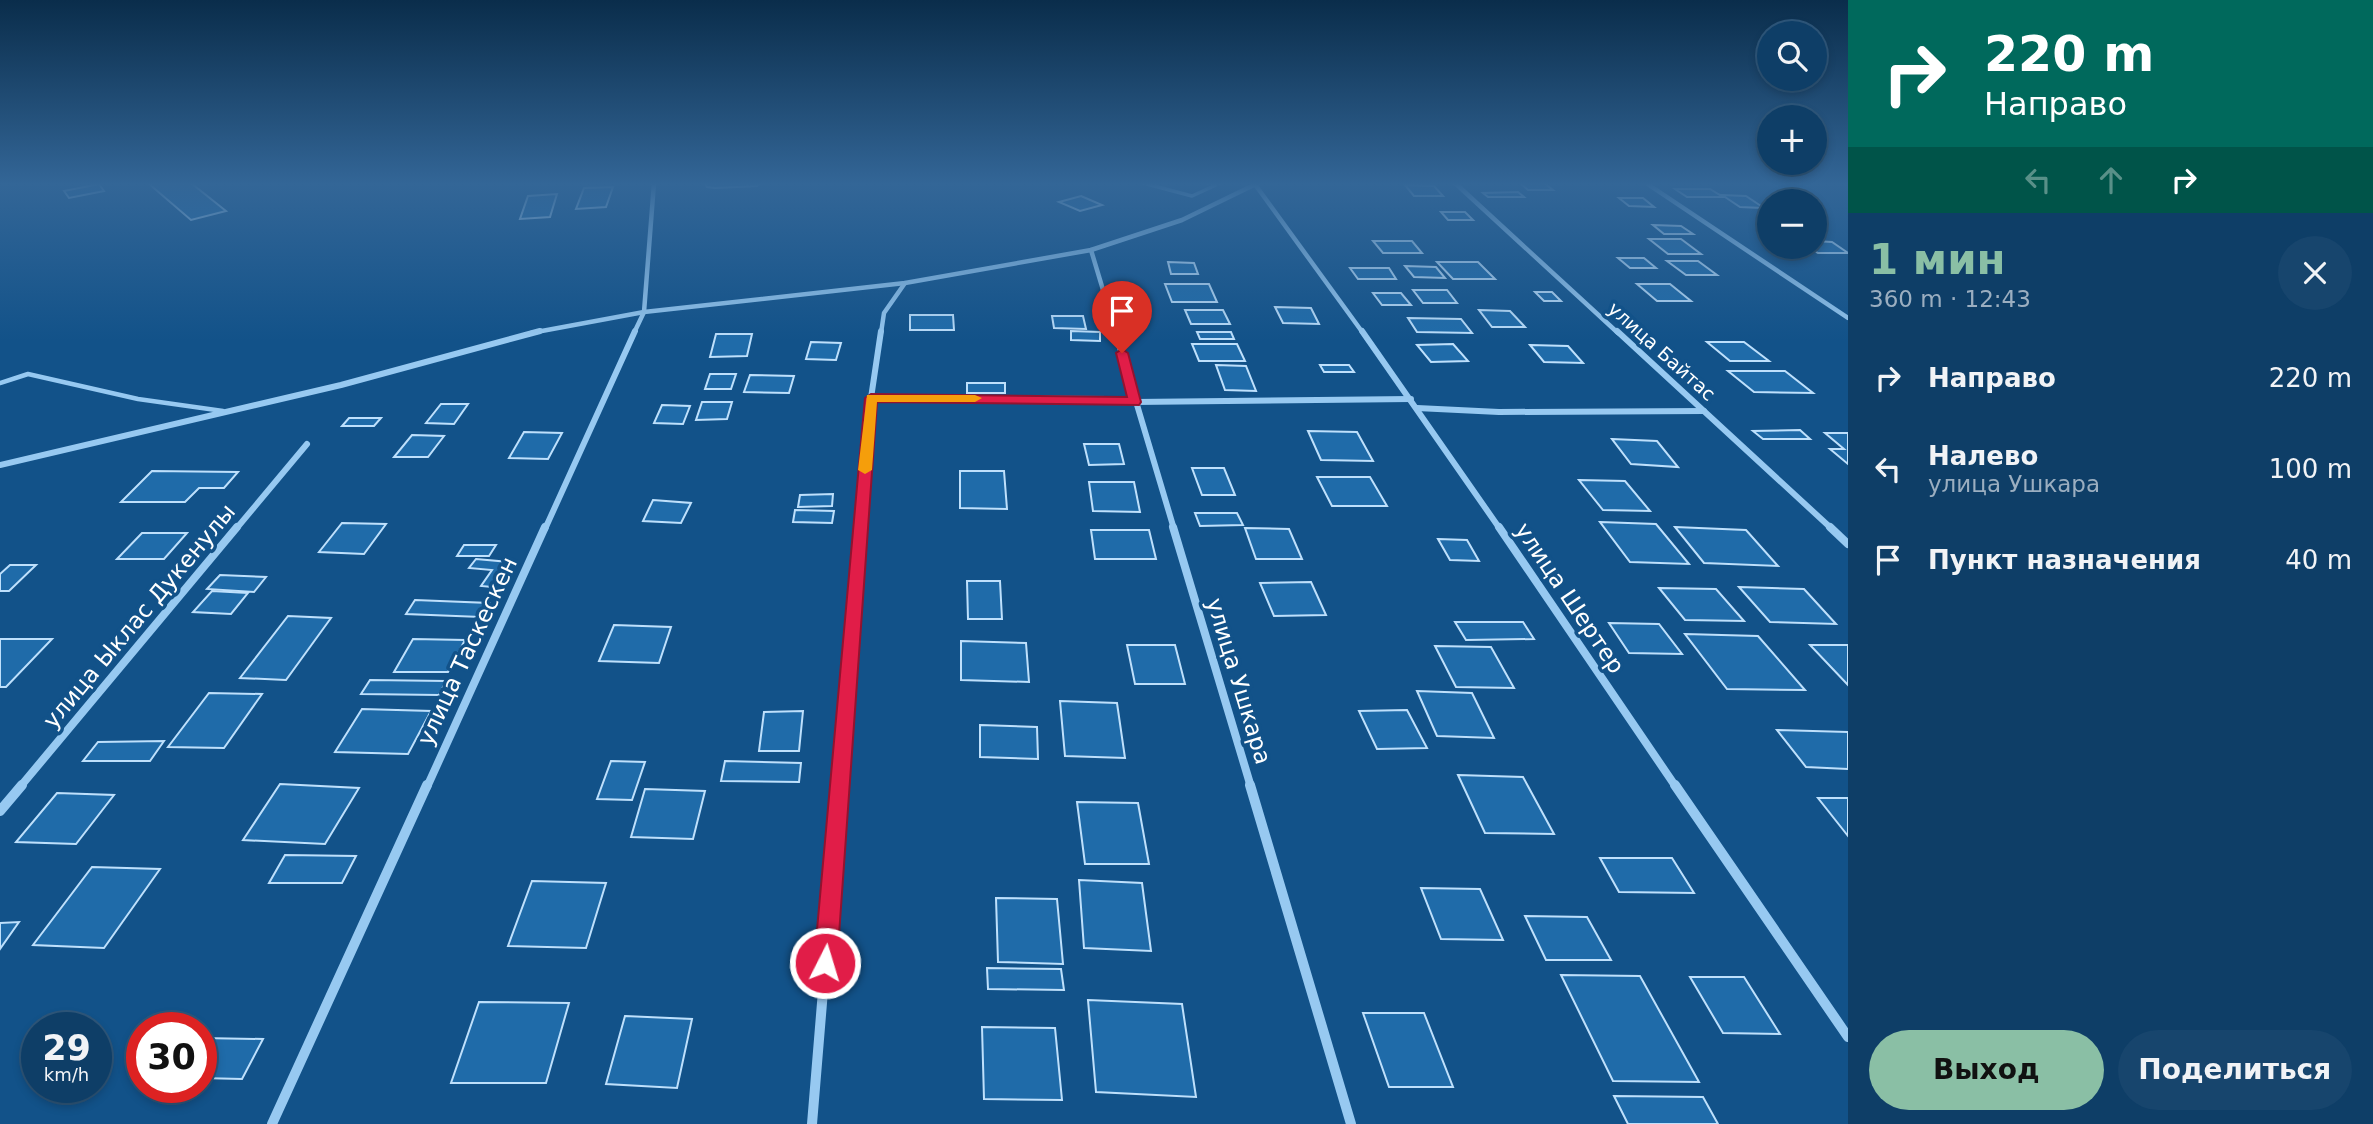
<!DOCTYPE html>
<html lang="ru">
<meta charset="utf-8">
<style>
body{margin:0;font-family:"DejaVu Sans",sans-serif;background:#17456d;color:#f1f3f6;height:100vh;display:flex;flex-direction:column;font-size:26px;white-space:nowrap}
*{box-sizing:border-box;margin:0}
p{font-size:23px;color:#9baec0}
.icon{flex:none;width:38px;height:38px;fill:none;stroke:currentColor;stroke-width:2;stroke-linecap:round;stroke-linejoin:round}
.map{position:relative;flex:1;overflow:hidden}
.drawer{display:flex;flex-direction:column;background:#0e3e67;width:525px}
.drawer>*{flex:none}
.hud{background:#00695c;color:#fff;overflow:hidden}
.fabs{position:absolute;left:1757px;top:21px;display:grid;gap:14px}
.fabs a{display:grid;place-items:center;width:70px;height:70px;border-radius:50%;background:#0e3e67;box-shadow:0 4px 10px #0003,0 0 0 2px #2e577b;font-size:35px}
.speed{position:absolute;left:21px;top:1012px;display:flex;gap:14px;font-size:35px;font-weight:700;text-align:center}
.speed>*{display:grid;place-content:center;width:91px;height:91px;border-radius:50%;background:#0e3e67;box-shadow:0 4px 10px #0003,0 0 0 2px #2e577b;line-height:1}
.speed small{font-size:18px;font-weight:400}
.speed .limit{border:10px solid #d22;background:#fff;color:#111}
.pin{position:absolute;display:grid;place-items:center;width:60px;height:60px;color:#fff;margin:-72px -30px;border-radius:50% 50% 50% 0;rotate:-45deg;box-shadow:0 0 7px #0007}
.pin .icon{rotate:45deg}
.me{position:absolute;width:77px;margin:-38px;rotate:5deg;stroke-linejoin:round;filter:drop-shadow(0 0 5px #0008)}
.turn{display:flex;align-items:center;gap:24px;height:147px;padding:0 21px;font-size:32px}
.turn .icon{width:91px;height:91px;stroke-width:2.5}
.turn b{display:block;font-size:49px;line-height:60px}
.lanes{display:flex;align-items:center;height:66px;padding:0 21px;background:#0003;justify-content:center;gap:35px;direction:ltr}
.lanes .off{opacity:.35}
.round{display:grid;place-items:center;flex:none;width:74px;height:74px;border-radius:37px;background:#17456d}
.head{display:flex;align-items:center;justify-content:space-between;height:119px;padding:0 21px}
h1{font-size:42px;font-weight:700;line-height:52px;color:#8abfa5}
.cta{display:flex;gap:14px;margin-top:auto;padding:14px 21px}
.cta a{flex:1;height:80px;border-radius:42px;background:#8abfa5;color:#111;font-size:28px;font-weight:700;line-height:80px;text-align:center}
.cta a+a{background:#17456d;color:#f1f3f6}
ul{padding:0;list-style:none}
li{display:flex;align-items:center;gap:21px;height:91px;padding:0 21px}
li div{flex:1}
li b{display:block;font-size:26px}
li em{font-style:normal}
main{display:flex;flex:1;min-height:0}
.map>svg:first-child{display:block}
.building{fill:#1f6ba9;stroke:#bee0fc;stroke-width:2}
.lines{fill:none;stroke-linecap:round;stroke-linejoin:round}
.service-far1{stroke:#97c9f1;stroke-width:3.5}
.service{stroke:#97c9f1;stroke-width:4.5}
.minor-far3{stroke:#97c9f1;stroke-width:4.5}
.minor-far2{stroke:#97c9f1;stroke-width:6}
.minor-far1{stroke:#97c9f1;stroke-width:8}
.minor{stroke:#97c9f1;stroke-width:10}
.route{fill:#e11d48;stroke:#92132f;stroke-width:2}
.slow{fill:#f59e0b}
.labels{text-anchor:middle;dominant-baseline:central;stroke-width:7;stroke-linejoin:round;paint-order:stroke}
.far-street-label{font-size:19px;fill:#fff;stroke:#125289}
.street-label{font-size:23px;fill:#fff;stroke:#125289}
</style>
<main>
<div class="map">
<svg width="1848" height="1124" viewBox="0 0 1848 1124">
<rect width="100%" height="100%" fill="#125289"/>
<g class="building">
<path d="M148 183H191L226 211 191 220Z"/>
<path d="M705 183H760L757 186 715 188 707 187Z"/>
<path d="M1520 183H1544L1553 190H1528Z"/>
<path d="M99 184 104 191 69 198 64 191Z"/>
<path d="M1405 185 1434 186 1443 196H1414Z"/>
<path d="M613 187 606 207 576 209 584 188Z"/>
<path d="M1675 189H1710L1723 197H1687Z"/>
<path d="M1518 192 1524 197H1488L1483 193Z"/>
<path d="M557 194 550 217 520 219 528 196Z"/>
<path d="M1722 195 1746 196 1764 208 1740 207Z"/>
<path d="M1081 196 1102 205 1080 211 1059 202Z"/>
<path d="M1619 198H1643L1654 207 1629 206Z"/>
<path d="M1441 212H1465L1473 220H1448Z"/>
<path d="M1653 225 1681 226 1693 234H1664Z"/>
<path d="M1649 239H1681L1701 254H1668Z"/>
<path d="M1373 241H1412L1422 253H1383Z"/>
<path d="M1815 241 1832 242 1848 253H1818L1808 247H1815Z"/>
<path d="M1618 258H1644L1656 268H1630Z"/>
<path d="M1667 261H1698L1717 275H1686Z"/>
<path d="M1168 262 1194 263 1198 274H1171Z"/>
<path d="M1437 262H1478L1495 279H1453Z"/>
<path d="M1405 266 1436 267 1445 278 1414 277Z"/>
<path d="M1350 268H1389L1396 279H1358Z"/>
<path d="M1165 284H1209L1217 302H1172Z"/>
<path d="M1637 284H1670L1691 301H1657Z"/>
<path d="M1413 290H1447L1457 303H1423Z"/>
<path d="M1535 292H1552L1561 301H1544Z"/>
<path d="M1373 293H1401L1411 305H1382Z"/>
<path d="M1275 307 1311 308 1319 324 1283 323Z"/>
<path d="M1185 310H1223L1230 324H1191Z"/>
<path d="M1479 310 1510 311 1525 327H1492Z"/>
<path d="M910 315H953L954 330H910Z"/>
<path d="M1052 316H1083L1086 329 1054 328Z"/>
<path d="M1408 318 1461 319 1472 333 1417 332Z"/>
<path d="M1071 331 1100 332V341L1071 340Z"/>
<path d="M1197 332H1231L1234 339H1200Z"/>
<path d="M716 334H752L747 356 710 357Z"/>
<path d="M811 342 841 343 836 360 806 359Z"/>
<path d="M1707 342H1744L1769 361H1730Z"/>
<path d="M1192 344H1237L1245 361H1199Z"/>
<path d="M1453 344 1468 361 1431 362 1417 345Z"/>
<path d="M1530 345 1568 346 1583 363 1544 362Z"/>
<path d="M1216 365 1246 366 1256 391 1225 390Z"/>
<path d="M1320 365H1349L1354 372H1324Z"/>
<path d="M1728 371H1785L1813 393 1754 392Z"/>
<path d="M710 374H736L731 389H705Z"/>
<path d="M750 375 794 376 789 393 744 392Z"/>
<rect x="967" y="383" width="38" height="10"/>
<path d="M702 402H732L727 419 696 420Z"/>
<path d="M441 404H468L454 424 426 423Z"/>
<path d="M662 405 690 406 683 424 654 423Z"/>
<path d="M349 418H381L374 426H342Z"/>
<path d="M1800 430 1810 439H1763L1753 431Z"/>
<path d="M1308 431 1357 432 1373 461 1321 460Z"/>
<path d="M524 432 562 433 548 459 509 458Z"/>
<path d="M1825 433H1848V464L1830 449H1844Z"/>
<path d="M412 435 444 436 428 457H394Z"/>
<path d="M1612 439 1657 441 1678 467 1631 464Z"/>
<path d="M1084 444H1119L1124 464 1089 465Z"/>
<path d="M1192 468H1224L1235 495H1202Z"/>
<path d="M152 471 238 472 224 488H199L185 502H121Z"/>
<path d="M960 471H1004L1007 509 960 508Z"/>
<path d="M1317 477H1370L1387 506H1332Z"/>
<path d="M1579 480 1625 481 1650 511 1603 510Z"/>
<path d="M1089 482H1134L1140 512 1093 511Z"/>
<path d="M833 494 832 506 798 507 800 495Z"/>
<path d="M653 500 691 503 681 523 643 521Z"/>
<path d="M795 510 834 511 832 523 793 522Z"/>
<path d="M1195 513H1237L1243 525 1200 526Z"/>
<path d="M1600 522 1656 524 1689 564 1630 562Z"/>
<path d="M342 523 386 524 364 554 319 552Z"/>
<path d="M1675 527 1746 530 1778 566 1704 563Z"/>
<path d="M1245 528 1289 529 1302 559H1256Z"/>
<path d="M1091 530H1149L1156 559H1095Z"/>
<path d="M142 533H187L164 559H117Z"/>
<path d="M1438 539 1467 540 1479 561 1450 560Z"/>
<path d="M464 545H496L489 556H457Z"/>
<path d="M476 559 509 562 492 587 481 586 492 570 469 568Z"/>
<path d="M10 565H36L9 591H0V574Z"/>
<path d="M220 575 266 577 254 592 207 589Z"/>
<path d="M967 581H1000L1002 619H968Z"/>
<path d="M1311 582 1326 615 1274 616 1260 583Z"/>
<path d="M1739 587 1804 589 1836 624 1770 622Z"/>
<path d="M1659 588 1716 589 1744 621 1685 620Z"/>
<path d="M212 591 248 593 231 614 193 612Z"/>
<path d="M415 600 489 603 481 617 406 614Z"/>
<path d="M288 616 331 618 286 680 240 678Z"/>
<path d="M1455 622H1523L1534 639 1466 640Z"/>
<path d="M1609 623 1659 624 1682 654 1629 653Z"/>
<path d="M614 625 671 627 659 663 599 661Z"/>
<path d="M1685 634 1758 636 1805 690 1727 689Z"/>
<path d="M0 639H52L6 687H0Z"/>
<path d="M413 639 465 640 448 672H394Z"/>
<path d="M961 641 1026 643 1029 682 961 680Z"/>
<path d="M1127 645H1175L1185 684H1135Z"/>
<path d="M1810 645H1848V685Z"/>
<path d="M1435 646 1491 647 1514 688 1456 687Z"/>
<path d="M370 680 446 681 439 695 361 694Z"/>
<path d="M1417 691 1472 693 1494 738 1437 736Z"/>
<path d="M209 693 262 694 224 748 168 747Z"/>
<path d="M1060 701 1117 703 1125 758 1065 756Z"/>
<path d="M362 709 431 711 408 754 335 752Z"/>
<path d="M1407 710 1427 748 1377 749 1359 711Z"/>
<path d="M803 711 799 751H759L764 712Z"/>
<path d="M980 725 1037 727 1038 759 980 757Z"/>
<path d="M1777 730 1848 732V769L1806 767Z"/>
<path d="M164 741 150 761H83L98 742Z"/>
<path d="M611 761 645 762 632 800 597 799Z"/>
<path d="M725 761 801 763 799 782 721 781Z"/>
<path d="M1458 775 1523 777 1554 834 1485 833Z"/>
<path d="M280 784 359 788 325 844 243 840Z"/>
<path d="M645 789 705 791 693 839 631 837Z"/>
<path d="M57 793 114 795 76 844 16 842Z"/>
<path d="M1818 798H1848V836Z"/>
<path d="M1077 802 1138 803 1149 864H1085Z"/>
<path d="M285 855 356 856 342 883H269Z"/>
<path d="M1600 858H1672L1694 893 1619 892Z"/>
<path d="M92 867 160 869 104 948 33 945Z"/>
<path d="M1079 880 1142 883 1151 951 1084 948Z"/>
<path d="M532 881 606 883 586 948 508 946Z"/>
<path d="M1421 888 1480 889 1503 940 1441 939Z"/>
<path d="M996 898 1057 899 1063 964 998 962Z"/>
<path d="M1525 916 1587 917 1611 960H1546Z"/>
<path d="M19 922 0 949V923Z"/>
<path d="M987 968 1061 969 1064 990 988 989Z"/>
<path d="M1561 975 1640 976 1699 1082 1613 1081Z"/>
<path d="M1690 977H1744L1780 1034 1723 1033Z"/>
<path d="M1088 1000 1182 1004 1196 1097 1096 1092Z"/>
<path d="M479 1002 569 1003 546 1083H451Z"/>
<path d="M1363 1013H1424L1453 1087H1389Z"/>
<path d="M625 1016 692 1019 677 1088 606 1084Z"/>
<path d="M982 1027 1055 1028 1062 1100 984 1099Z"/>
<path d="M201 1038 263 1039 242 1079 201 1078Z"/>
<path d="M1614 1096 1703 1097 1718 1124H1628Z"/>
</g>
<g class="lines">
<g class="service-far1">
<path d="M1143 183 1192 196 1216 185"/>
<path d="M1207 183H1221"/>
</g>
<path class="service" d="M0 383 28 374 138 399 223 411"/>
<g class="minor-far3">
<path d="M1254 183 1363 333"/>
<path d="M1455 183 1618 333"/>
<path d="M1646 183 1848 318"/>
<path d="M1091 250 1116 333"/>
<path d="M531 333 644 312 905 283 1091 250 1182 220 1258 183"/>
<path d="M634 333 644 312 654 183"/>
<path d="M881 333 884 313 905 283"/>
</g>
<g class="minor-far2">
<path d="M1115 331 1174 529"/>
<path d="M1362 331 1500 529"/>
<path d="M1617 331 1832 529"/>
<path d="M871 398 1109 399 1135 402 1411 399"/>
<path d="M1417 408 1499 412 1704 411"/>
<path d="M0 465 341 385 540 331"/>
<path d="M236 529 307 444"/>
<path d="M545 529 635 331"/>
<path d="M860 529 871 398 881 331"/>
</g>
<g class="minor-far1">
<path d="M1173 527 1251 787"/>
<path d="M1499 527 1676 787"/>
<path d="M1830 527 1848 544"/>
<path d="M20 787 237 527"/>
<path d="M427 787 545 527"/>
<path d="M839 787 860 527"/>
</g>
<g class="minor">
<path d="M1250 785 1351 1124"/>
<path d="M1675 785 1848 1037"/>
<path d="M0 811 22 785"/>
<path d="M272 1124 427 785"/>
<path d="M812 1124 840 785"/>
</g>
</g>
<linearGradient id="sky" x2="0" y2="1"><stop stop-color="#0a2d4b"/><stop offset="0.54" stop-color="#336697"/><stop offset="1" stop-color="#336697" stop-opacity="0"/></linearGradient>
<rect width="1848" height="341" fill="url(#sky)"/>
<path class="route" d="M1122 349 1128 353 1141 402 1139 405 877 402 837 963 834 970 825 974 817 970 814 963 865 398 871 394 1127 397 1116 353Z"/>
<path class="slow" d="M867 395H975L982 398 975 402H877L872 470 865 474 858 470Z"/>
<g class="labels">
<g class="far-street-label">
<text transform="translate(1662 351) rotate(42)">улица Байтас</text>
</g>
<g class="street-label">
<text transform="translate(1570 598) rotate(56)">улица Шертер</text>
<text transform="translate(139 616) rotate(-50)">улица Ыклас Дукенулы</text>
<text transform="translate(467 651) rotate(-65)">улица Таскескен</text>
<text transform="translate(1239 681) rotate(73)">улица Ушкара</text>
</g>
</g>
</svg>
<div class="fabs">
<a><svg class="icon" aria-label="search" viewBox="0 0 24 24"><circle cx="10" cy="10" r="6"/><path d="M15 15l6 6"/></svg></a>
<a>+</a>
<a>−</a>
</div>
<div class="speed"><div>29<small>km/h</small></div><div class="limit">30</div></div>
<div class="pin" style="left:1122px;top:353px;background:#d93025"><svg class="icon" aria-label="arrive" viewBox="0 0 24 24"><path d="M6 21V4h12l-3 4 3 4H6"/></svg></div>
<svg class="me" style="left:825px;top:963px" viewBox="-20 -20 40 40"><circle r="17" fill="#e11d48" stroke="#fff" stroke-width="3"/><path d="M0-11L8 9 0 5-8 9z" fill="#fff"/></svg>
</div>
<section class="drawer">
<div class="hud">
<div class="turn"><svg class="icon" aria-label="right" viewBox="0 0 24 24"><path d="M7 20v-9h11M14 6l5 5-5 5"/></svg><div><b>220 m</b>Направо</div></div>
<div class="lanes"><svg class="icon off" aria-label="left" viewBox="0 0 24 24"><path d="M17 20v-9H6M10 6l-5 5 5 5"/></svg><svg class="icon off" aria-label="ahead" viewBox="0 0 24 24"><path d="M12 20V5M6 11l6-6 6 6"/></svg><svg class="icon" aria-label="right" viewBox="0 0 24 24"><path d="M7 20v-9h11M14 6l5 5-5 5"/></svg></div>
</div>
<div class="head"><div><h1>1 мин</h1><p>360 m · 12:43</p></div><a class="round"><svg class="icon" aria-label="close" viewBox="0 0 24 24"><path d="M6 6l12 12M18 6L6 18"/></svg></a></div>
<ul>
<li><svg class="icon" aria-label="right" viewBox="0 0 24 24"><path d="M7 20v-9h11M14 6l5 5-5 5"/></svg><div><b>Направо</b></div><em>220 m</em></li>
<li><svg class="icon" aria-label="left" viewBox="0 0 24 24"><path d="M17 20v-9H6M10 6l-5 5 5 5"/></svg><div><b>Налево</b><p>улица Ушкара</p></div><em>100 m</em></li>
<li><svg class="icon" aria-label="arrive" viewBox="0 0 24 24"><path d="M6 21V4h12l-3 4 3 4H6"/></svg><div><b>Пункт назначения</b></div><em>40 m</em></li>
</ul>
<div class="cta"><a>Выход</a><a>Поделиться</a></div>
</section>
</main>
